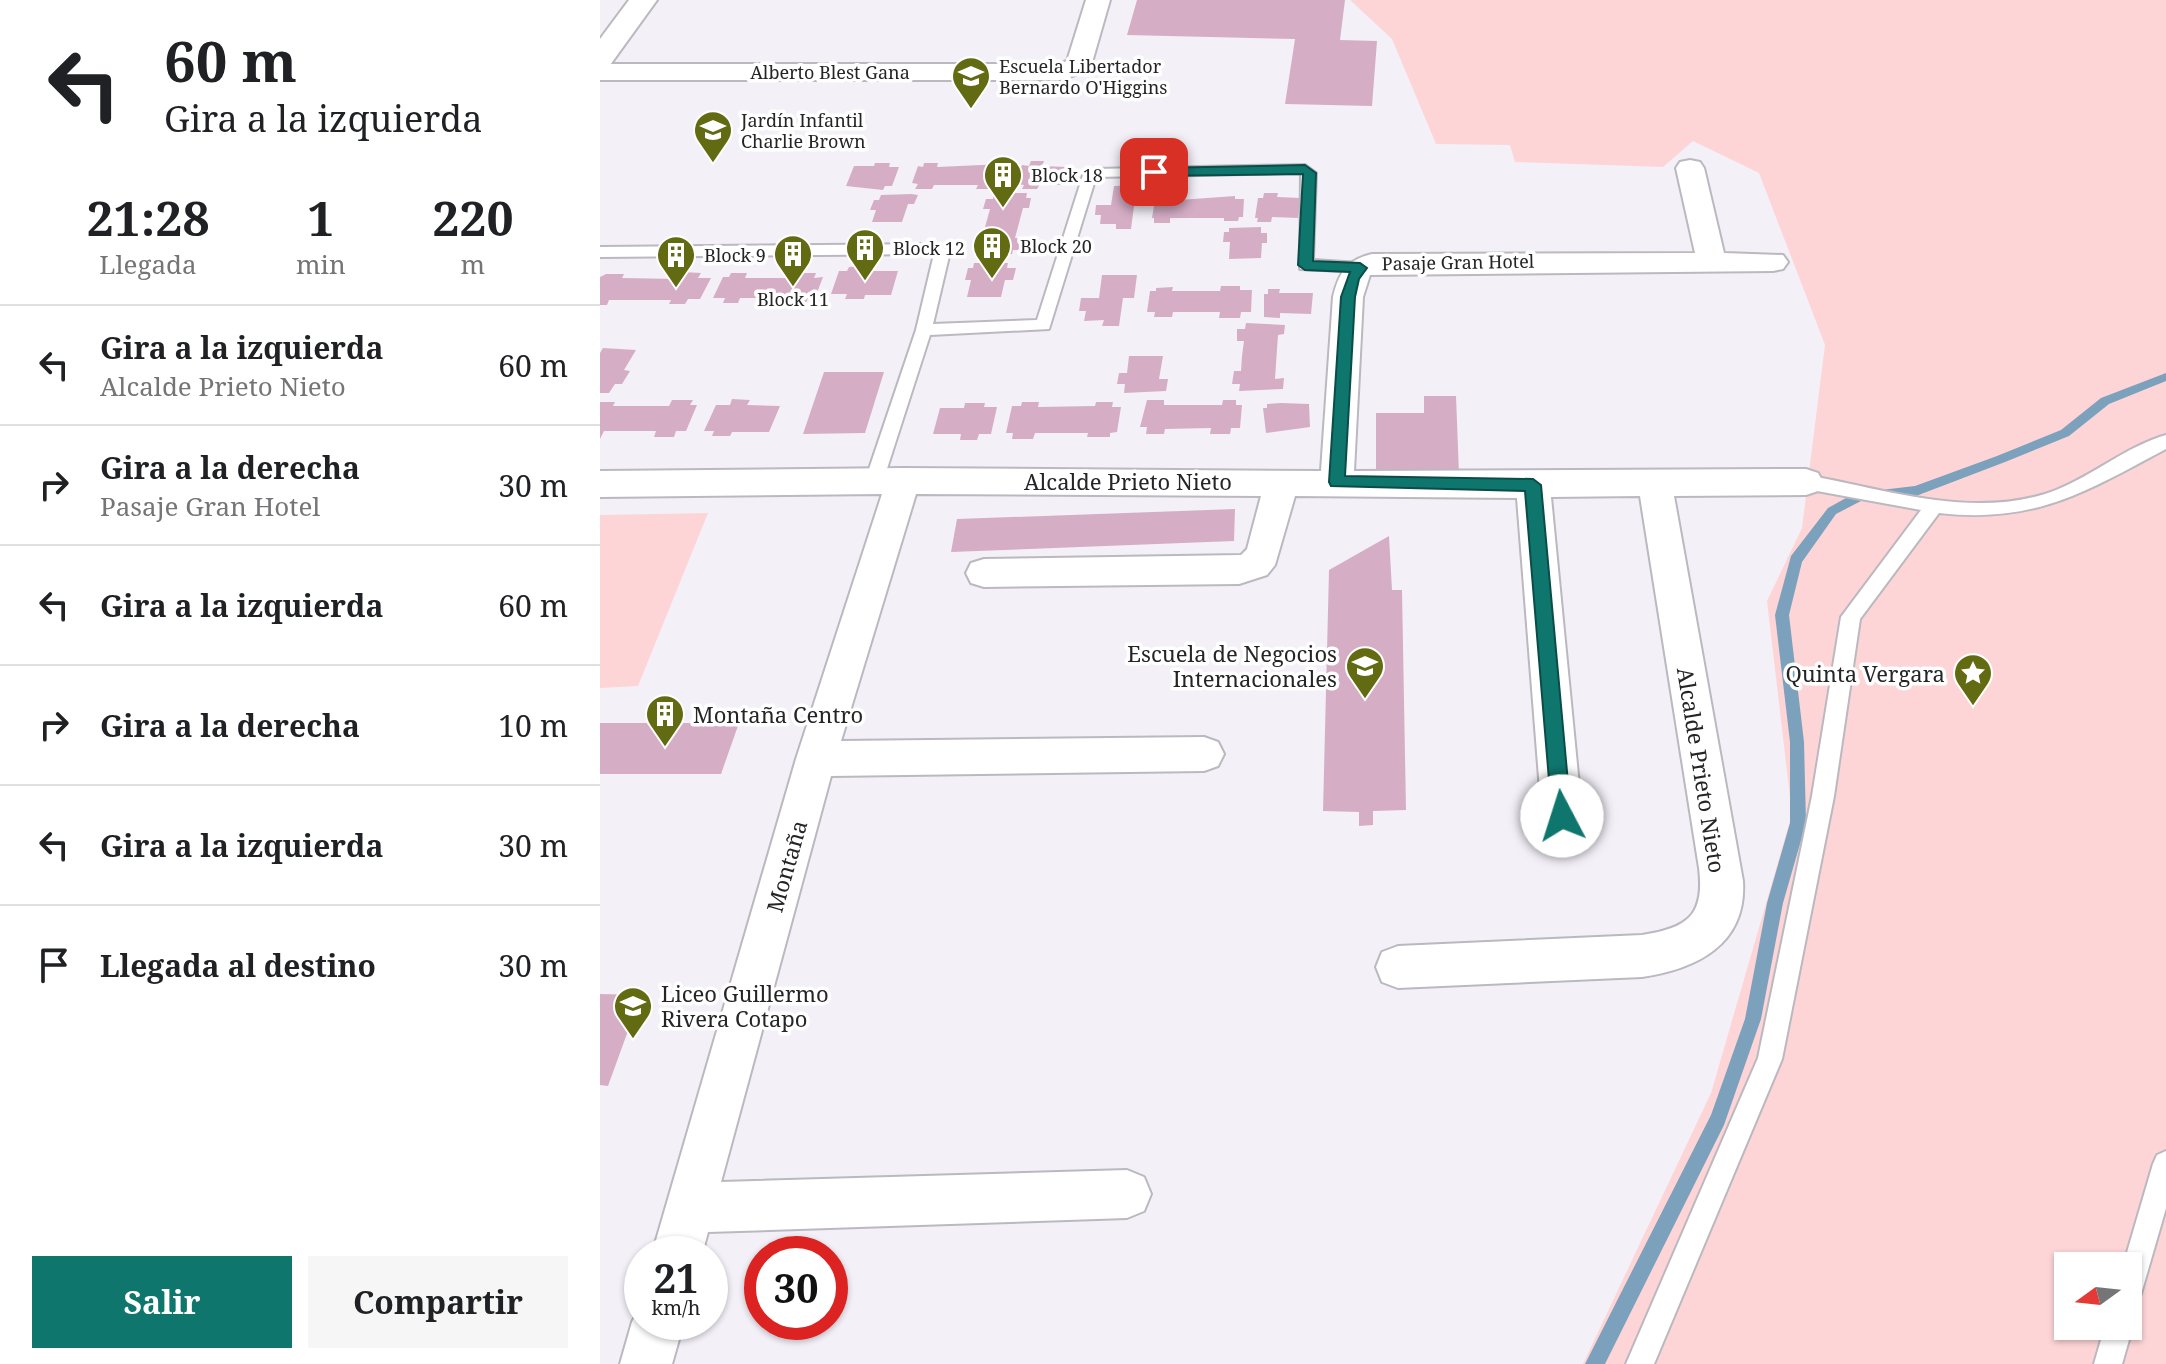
<!DOCTYPE html>
<html lang="es">
<meta charset="utf-8">
<style>
body{margin:0;font-family:"Noto Serif",serif;background:#f6f6f6;color:#202124;height:100vh;display:flex;flex-direction:column;font-size:30px;white-space:nowrap}
*{box-sizing:border-box;margin:0}
p{font-size:26px;color:#757577}
.icon{flex:none;width:44px;height:44px;fill:none;stroke:currentColor;stroke-width:2;stroke-linecap:round;stroke-linejoin:round}
.map{position:relative;flex:1;overflow:hidden}
.sheet{display:flex;flex-direction:column;background:#fff;width:600px}
.sheet>*{flex:none}
.top-card{background:#fff;color:#202124;overflow:hidden}
.needle{width:52px;rotate:255deg}
.tools{position:absolute;left:1454px;top:1252px;display:grid;gap:16px}
.tools a{display:grid;place-items:center;width:88px;height:88px;border-radius:0px;background:#fff;box-shadow:0 2px 6px #0004;font-size:40px}
.speed{position:absolute;left:24px;top:1236px;display:flex;gap:16px;font-size:40px;font-weight:700;text-align:center}
.speed>*{display:grid;place-content:center;width:104px;height:104px;border-radius:50%;background:#fff;box-shadow:0 2px 6px #0004;line-height:1}
.speed small{font-size:20px;font-weight:400}
.speed .limit{border:12px solid #d22;background:#fff;color:#111}
.pin{position:absolute;display:grid;place-items:center;width:68px;height:68px;color:#fff;margin:-34px;border-radius:16px;box-shadow:0 4px 12px #0006}
.me{position:absolute;width:88px;margin:-44px;rotate:355deg;stroke-linejoin:round;filter:drop-shadow(0 0 6px #0008)}
.turn{display:flex;align-items:center;gap:28px;height:168px;padding:0 32px;font-size:36px}
.turn .icon{width:104px;height:104px;stroke-width:2.5}
.turn b{display:block;font-size:56px;line-height:68px}
.eta{display:flex;justify-content:space-evenly;align-items:center;height:136px;text-align:center}
.eta b{font-size:48px;font-weight:700;line-height:56px}
.primary-button{display:flex;gap:16px;margin-top:auto;padding:16px 32px}
.primary-button a{flex:1;height:92px;border-radius:0px;background:#0f766e;color:#fff;font-size:32px;font-weight:700;line-height:92px;text-align:center}
.primary-button a+a{background:#f6f6f6;color:#202124}
ul{padding:0;list-style:none}
li{display:flex;align-items:center;gap:24px;height:120px;padding:0 32px;border-top:2px solid #e0e0e0}
li div{flex:1}
li b{display:block;font-size:30px}
li em{font-style:normal}
main{display:flex;flex:1;min-height:0}
.map>svg:first-child{display:block}
.green{fill:#fdd5d7;fill-rule:evenodd}
.lines{fill:none;stroke-linecap:round;stroke-linejoin:round}
.stream{fill:#7ca1bc;fill-rule:evenodd}
.building{fill:#d5aec6}
.lane-casing{stroke:#bbb8bf;stroke-width:4}
.street-casing{stroke:#bbb8bf;stroke-width:4}
.primary-casing{stroke:#bbb8bf;stroke-width:4}
.lane{fill:#fff;fill-rule:evenodd}
.street{fill:#fff;fill-rule:evenodd}
.primary{fill:#fff;fill-rule:evenodd}
.route{fill:#0f766e;stroke:#0a4d48;stroke-width:2}
.labels{text-anchor:middle;dominant-baseline:central;stroke-width:7;stroke-linejoin:round;paint-order:stroke}
.far-poi-label{font-size:18px;fill:#252426;stroke:#fff;text-anchor:start}
.far-street-label{font-size:18px;fill:#252426;stroke:#fff}
.street-label{font-size:22px;fill:#252426;stroke:#fff}
.poi-label{font-size:22px;fill:#252426;stroke:#fff;text-anchor:end}
</style>
<main>
<section class="sheet">
<div class="top-card">
<div class="turn"><svg class="icon" aria-label="left" viewBox="0 0 24 24"><path d="M17 20v-9H6M10 6l-5 5 5 5"/></svg><div><b>60 m</b>Gira a la izquierda</div></div>
</div>
<div class="eta">
<div><b>21:28</b><p>Llegada</p></div>
<div><b>1</b><p>min</p></div>
<div><b>220</b><p>m</p></div>
</div>
<ul>
<li><svg class="icon" aria-label="left" viewBox="0 0 24 24"><path d="M17 20v-9H6M10 6l-5 5 5 5"/></svg><div><b>Gira a la izquierda</b><p>Alcalde Prieto Nieto</p></div><em>60 m</em></li>
<li><svg class="icon" aria-label="right" viewBox="0 0 24 24"><path d="M7 20v-9h11M14 6l5 5-5 5"/></svg><div><b>Gira a la derecha</b><p>Pasaje Gran Hotel</p></div><em>30 m</em></li>
<li><svg class="icon" aria-label="left" viewBox="0 0 24 24"><path d="M17 20v-9H6M10 6l-5 5 5 5"/></svg><div><b>Gira a la izquierda</b></div><em>60 m</em></li>
<li><svg class="icon" aria-label="right" viewBox="0 0 24 24"><path d="M7 20v-9h11M14 6l5 5-5 5"/></svg><div><b>Gira a la derecha</b></div><em>10 m</em></li>
<li><svg class="icon" aria-label="left" viewBox="0 0 24 24"><path d="M17 20v-9H6M10 6l-5 5 5 5"/></svg><div><b>Gira a la izquierda</b></div><em>30 m</em></li>
<li><svg class="icon" aria-label="arrive" viewBox="0 0 24 24"><path d="M6 21V4h12l-3 4 3 4H6"/></svg><div><b>Llegada al destino</b></div><em>30 m</em></li>
</ul>
<div class="primary-button"><a>Salir</a><a>Compartir</a></div>
</section>
<div class="map">
<svg width="1566" height="1364" viewBox="0 0 1566 1364">
<rect width="100%" height="100%" fill="#f4f0f8"/>
<g class="green">
<path d="M750 0H1566V1364H983L1111 1093 1192 814 1167 601 1202 528 1225 345 1159 173 1093 141 1063 167 915 162 910 145 836 144 792 39ZM1468 1266H1528V1326H1468Z"/>
<path d="M108 513 38 686 0 688V515Z"/>
</g>
<g class="lines">
<path class="stream" d="M1566 373V381L1509 404 1469 436 1405 462 1316 496 1261 501 1236 514 1202 562 1189 615 1204 742 1206 823 1183 903 1161 1019 1124 1125 1005 1364H985L1111 1115 1145 1019 1167 903 1190 823V742L1175 615 1191 556 1228 508 1255 493 1315 486 1397 456 1461 430 1501 398Z"/>
</g>
<g class="building">
<path d="M537 0H745L740 40 777 41 772 106 685 104 695 39 527 35Z"/>
<path d="M431 161H444L442 166 467 167 461 185 440 184 437 189H422L424 185 415 184 422 165 429 166Z"/>
<path d="M275 163H290L289 167H299L292 186H285L283 190 246 186 254 166H274Z"/>
<path d="M324 163H338L337 167 403 164 401 168H407L402 185H394L393 189H376L378 185H334L332 189H315L318 184 312 183 318 166 323 167Z"/>
<path d="M546 185 544 205 534 206 531 229H516V224H500L501 215H495L496 205H511L514 186Z"/>
<path d="M394 193H427L426 198H431L429 208H423L415 238H422L419 250H413L412 254H379L380 249H373L376 238H382L390 209H383L386 199H393Z"/>
<path d="M664 193H678L677 197 701 198 698 218 672 217 671 222H657L658 218H655L658 198H663Z"/>
<path d="M281 195 311 194 318 195 314 204H308L302 222H272L276 210H270L274 200H279Z"/>
<path d="M564 195H580L579 200 635 196V199H644L643 217H639L638 221H624V218H570V223H554V218H552L555 200H563Z"/>
<path d="M661 227V233H667V243H662L661 258 629 259 630 242H623L624 232H629V228Z"/>
<path d="M374 263H408L407 268H416L413 280H405L401 297H367L371 280H365L368 268H373Z"/>
<path d="M270 266 269 271H298L291 295H265L264 299H245L247 294H231L239 271H247L249 267Z"/>
<path d="M82 272 101 273 98 278H111L100 299H88L85 304H69L71 300H9L7 305H0V277L6 274H24L22 278 79 279Z"/>
<path d="M131 273H147L145 278H194L196 273H216L214 278 223 277 215 298H208L206 303H189L191 298H140L138 303H123L125 298H113L123 277H129Z"/>
<path d="M502 275H537L534 298H523L519 326H502L504 320 484 321 486 311H479L481 298H499Z"/>
<path d="M621 286H640V290H652L651 312H641L640 318H619L620 312H573L572 317H554L555 312H547L550 291H556V288L573 287 572 291H620Z"/>
<path d="M668 289H680L679 293H713L711 314 680 313V318L664 317V294H668Z"/>
<path d="M646 323 685 325 684 334 678 335 675 379 684 378 683 389 639 391 640 384H632L634 371H641L642 356 644 341H637V329H645Z"/>
<path d="M3 348 36 350 24 370 30 371 22 384H15L9 393H0V353Z"/>
<path d="M529 356H563L559 379H568L566 391 524 393 525 384H517L519 373H527Z"/>
<path d="M224 372H284L265 433 203 434Z"/>
<path d="M824 396H856L859 474H776V413H824Z"/>
<path d="M132 399 150 400 147 405 180 406 169 432H132L130 436H112L114 431H104L116 405H130Z"/>
<path d="M72 400H93L90 405H97L86 431H76L74 437H54L56 431H4L0 439V402H15L13 406H69Z"/>
<path d="M547 400H564V405H622L623 400H636V405H642L640 428H631L630 434H610L611 428 565 429 564 434H546L547 427H540Z"/>
<path d="M422 402H439L438 407 495 406 496 402H513L512 407H521L517 432 510 433V437H487L488 433H435L433 439H412L413 433H406L412 406H421Z"/>
<path d="M365 403H385L384 407H397L391 434H379L377 440H360L361 434H333L340 408H364Z"/>
<path d="M681 403 709 404 710 427 666 433 663 408H667V404Z"/>
<path d="M635 509 634 541 351 552 357 519Z"/>
<path d="M789 536 792 590H802L806 810 773 811V825L759 826V812L723 811 729 570Z"/>
<path d="M0 723H139L121 774H0Z"/>
<path d="M0 994 41 995 8 1086 0 1085Z"/>
</g>
<g class="lines">
<defs>
<g id="lane">
<path d="M705 165 716 173 713 260 760 263 765 264V272L700 269 701 173 496 177 449 329 330 335 283 481 274 488 265 481 316 330 334 254 0 257V247L339 244 350 252 333 324 437 320 484 172 493 169Z"/>
<path d="M1566 435V449C1485 492 1435 524 1339 513L1260 619 1234 796 1182 1059 1054 1364H1026L1158 1058 1212 796 1241 617 1321 510 1206 489 1197 482 1200 477 1206 475C1286 489 1376 521 1456 490 1494 475 1527 446 1566 435Z"/>
<path d="M1566 1151V1208L1541 1294 1537 1303 1528 1307V1266H1523L1553 1164 1557 1155Z"/>
<path d="M1528 1316 1533 1326 1522 1364H1494L1505 1326H1528Z"/>
</g>
<g id="street">
<path d="M486 0H510L491 66 487 71 460 80H0V64H458L467 61Z"/>
<path d="M1090 160 1100 162 1104 168 1124 253 1183 255 1188 262 1183 269 1173 271 770 275 763 297 754 471 1206 469 1218 473 1223 482 1218 491 1206 495 1074 496 1143 881C1147 945 1096 969 1042 977L798 988 782 982 776 967 782 952 798 946 1042 935C1087 928 1105 916 1099 868L1040 496 951 497 982 816 976 829 962 834 948 829 942 816 917 498 695 496 675 565 667 575 639 584 384 587 371 583 366 573 371 563 384 559 641 555 647 549 661 496 316 494 241 741 604 737 618 742 624 754 618 766 604 771 231 776 121 1182 527 1170 544 1177 551 1194 544 1211 527 1218 108 1232 102 1254H52L196 759 282 494 0 497V471L303 468 721 471 733 297C739 272 747 260 772 254L1095 253 1076 168 1080 162Z"/>
<path d="M42 1303V1322H84L72 1364H20L32 1322Z"/>
</g>
<path id="primary" d="M29 0H57L10 65 0 68V39Z"/>
</defs>
<use href="#lane" class="lane-casing"/>
<use href="#street" class="street-casing"/>
<use href="#primary" class="primary-casing"/>
<use href="#lane" class="lane"/>
<use href="#street" class="street"/>
<use href="#primary" class="primary"/>
</g>
<path class="route" d="M705 165 716 173 713 261 760 263 767 268 759 279 755 297 745 476 933 479 941 485 971 816 969 823 962 825 955 823 952 816 925 491 731 486 729 482 741 297 750 272 705 270 698 265 703 174 554 176 547 172 554 168Z"/>
<defs>
<symbol id="school-pin" viewBox="-11 -11 22 30"><path d="M0 17L-7.5 6A9.5 9.5 0 1 1 7.5 6Z" fill="#626b12" stroke="#fff"/><path d="M0-5L7-2L0 1L-7-2ZM-4 1L0 2.5L4 1V4Q0 6-4 4Z" fill="#fff"/></symbol>
<symbol id="building-pin" viewBox="-11 -11 22 30"><path d="M0 17L-7.5 6A9.5 9.5 0 1 1 7.5 6Z" fill="#626b12" stroke="#fff"/><path d="M-4-6H4V6H1V3H-1V6H-4ZM-2.5-4.3h1.7v1.8h-1.7ZM.8-4.3h1.7v1.8H.8ZM-2.5-1h1.7V.8h-1.7ZM.8-1h1.7V.8H.8Z" fill="#fff"/></symbol>
<symbol id="university-pin" viewBox="-11 -11 22 30"><path d="M0 17L-7.5 6A9.5 9.5 0 1 1 7.5 6Z" fill="#626b12" stroke="#fff"/><path d="M0-5L7-2L0 1L-7-2ZM-4 1L0 2.5L4 1V4Q0 6-4 4Z" fill="#fff"/></symbol>
<symbol id="sight-pin" viewBox="-11 -11 22 30"><path d="M0 17L-7.5 6A9.5 9.5 0 1 1 7.5 6Z" fill="#626b12" stroke="#fff"/><path d="M0-6L1.8-2.2L6-1.7L2.9 1.2L3.7 5.4L0 3.3L-3.7 5.4L-2.9 1.2L-6-1.7L-1.8-2.2Z" fill="#fff"/></symbol>
</defs>
<g fill-rule="evenodd">
<use href="#school-pin" x="349" y="54" width="44" height="60"/>
<use href="#school-pin" x="91" y="108" width="44" height="60"/>
<use href="#building-pin" x="381" y="153" width="44" height="60"/>
<use href="#building-pin" x="370" y="224" width="44" height="60"/>
<use href="#building-pin" x="243" y="226" width="44" height="60"/>
<use href="#building-pin" x="171" y="232" width="44" height="60"/>
<use href="#building-pin" x="54" y="233" width="44" height="60"/>
<use href="#university-pin" x="743" y="644" width="44" height="60"/>
<use href="#sight-pin" x="1351" y="651" width="44" height="60"/>
<use href="#building-pin" x="43" y="692" width="44" height="60"/>
<use href="#school-pin" x="11" y="984" width="44" height="60"/>
</g>
<g class="labels">
<g class="far-poi-label">
<text x="399" y="66">Escuela Libertador<tspan x="399" dy="21">Bernardo O'Higgins</tspan></text>
<text x="141" y="120">Jardín Infantil<tspan x="141" dy="21">Charlie Brown</tspan></text>
<text x="431" y="175">Block 18</text>
<text x="420" y="246">Block 20</text>
<text x="293" y="248">Block 12</text>
<text x="104" y="255">Block 9</text>
<text x="193" y="299" text-anchor="middle">Block 11</text>
</g>
<g class="far-street-label">
<text x="230" y="72">Alberto Blest Gana</text>
<text transform="translate(858 262) rotate(-1)">Pasaje Gran Hotel</text>
</g>
<g class="street-label">
<text x="528" y="481">Alcalde Prieto Nieto</text>
<text transform="translate(1102 770) rotate(81)">Alcalde Prieto Nieto</text>
<text transform="translate(186 866) rotate(-74)">Montaña</text>
</g>
<g class="poi-label">
<text x="737" y="653">Escuela de Negocios<tspan x="737" dy="25">Internacionales</tspan></text>
<text x="1345" y="673">Quinta Vergara</text>
<text x="93" y="714" text-anchor="start">Montaña Centro</text>
<text x="61" y="993" text-anchor="start">Liceo Guillermo<tspan x="61" dy="25">Rivera Cotapo</tspan></text>
</g>
</g>
</svg>
<div class="tools">
<a><svg class="needle" viewBox="-14 -14 28 28"><path d="M0-13l5 13h-10z" fill="#e53935"/><path d="M0 13l5-13h-10z" fill="#757577"/></svg></a>
</div>
<div class="speed"><div>21<small>km/h</small></div><div class="limit">30</div></div>
<div class="pin" style="left:554px;top:172px;background:#d93025"><svg class="icon" aria-label="arrive" viewBox="0 0 24 24"><path d="M6 21V4h12l-3 4 3 4H6"/></svg></div>
<svg class="me" style="left:962px;top:816px" viewBox="-20 -20 40 40"><circle r="19" fill="#fff"/><path d="M0-13L10 11 0 6-10 11z" fill="#0f766e"/></svg>
</div>
</main>
